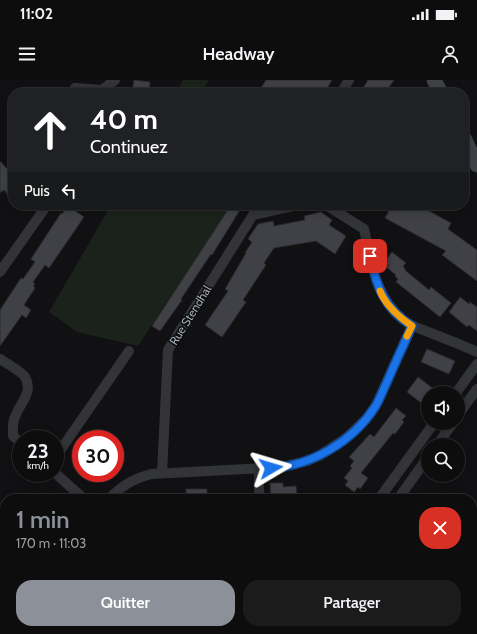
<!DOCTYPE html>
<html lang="fr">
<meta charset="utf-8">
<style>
body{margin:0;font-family:Cabin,sans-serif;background:#1b1b1c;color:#f1f3f6;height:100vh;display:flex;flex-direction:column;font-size:15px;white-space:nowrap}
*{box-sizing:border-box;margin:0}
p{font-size:13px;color:#9a9c9e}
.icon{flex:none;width:22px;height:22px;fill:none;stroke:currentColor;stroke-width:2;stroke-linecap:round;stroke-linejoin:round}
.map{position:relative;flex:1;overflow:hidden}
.panel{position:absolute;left:0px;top:414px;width:477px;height:140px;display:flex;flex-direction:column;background:#0d0d0e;border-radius:16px 16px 0 0;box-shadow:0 2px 10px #0003,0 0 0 1px #2d2d2e}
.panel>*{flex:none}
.banner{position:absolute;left:8px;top:8px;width:461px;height:122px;border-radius:16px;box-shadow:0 2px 10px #0003,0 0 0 1px #2d2d2e;background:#202124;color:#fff;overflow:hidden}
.buttons{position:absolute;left:421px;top:306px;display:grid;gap:8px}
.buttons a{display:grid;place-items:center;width:44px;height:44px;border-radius:50%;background:#0d0d0e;box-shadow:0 2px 10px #0003,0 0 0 1px #2d2d2e;font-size:20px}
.speed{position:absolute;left:12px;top:350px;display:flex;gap:8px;font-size:20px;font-weight:700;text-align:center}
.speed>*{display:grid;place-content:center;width:52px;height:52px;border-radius:50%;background:#0d0d0e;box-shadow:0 2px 10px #0003,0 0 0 1px #2d2d2e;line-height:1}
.speed small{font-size:10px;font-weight:400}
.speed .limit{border:6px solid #d22;background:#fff;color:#111}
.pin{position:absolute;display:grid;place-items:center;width:34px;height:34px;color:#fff;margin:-17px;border-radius:8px;box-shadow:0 2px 6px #0006}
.me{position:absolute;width:44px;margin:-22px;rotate:83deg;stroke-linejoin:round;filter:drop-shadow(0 0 3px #0008)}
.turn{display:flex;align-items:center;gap:14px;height:84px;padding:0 16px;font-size:18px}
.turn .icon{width:52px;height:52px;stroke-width:2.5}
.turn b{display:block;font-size:28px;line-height:34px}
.then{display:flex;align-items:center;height:38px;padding:0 16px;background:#0003;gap:8px;font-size:15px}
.round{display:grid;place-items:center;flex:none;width:42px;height:42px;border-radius:16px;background:#1b1b1c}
.overview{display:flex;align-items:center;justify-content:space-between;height:68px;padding:0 16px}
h1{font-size:24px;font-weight:600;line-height:30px;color:#8c9099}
.cta{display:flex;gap:8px;margin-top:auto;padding:8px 16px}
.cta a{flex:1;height:46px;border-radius:16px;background:#8c9099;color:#fff;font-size:16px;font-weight:600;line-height:46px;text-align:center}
.cta a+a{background:#1b1b1c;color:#f1f3f6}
.status{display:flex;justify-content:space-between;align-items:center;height:28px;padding:0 20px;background:#0d0d0e;direction:ltr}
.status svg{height:11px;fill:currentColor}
header{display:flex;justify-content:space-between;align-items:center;height:52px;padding:0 16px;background:#0d0d0e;font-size:18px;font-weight:600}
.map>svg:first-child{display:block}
.green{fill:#1b221b}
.building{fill:#404146;stroke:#2b2b2f}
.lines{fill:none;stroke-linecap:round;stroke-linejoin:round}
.street{stroke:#323438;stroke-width:10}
.secondary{stroke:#404348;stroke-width:15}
.route-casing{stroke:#114b97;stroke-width:10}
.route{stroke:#1a73e8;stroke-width:7}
.slow{stroke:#f59e0b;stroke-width:7}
.labels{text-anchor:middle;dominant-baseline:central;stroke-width:3;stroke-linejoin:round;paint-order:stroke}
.street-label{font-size:12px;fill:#a2aab4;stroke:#0c0c0d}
</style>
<div class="status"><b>11:02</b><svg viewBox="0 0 49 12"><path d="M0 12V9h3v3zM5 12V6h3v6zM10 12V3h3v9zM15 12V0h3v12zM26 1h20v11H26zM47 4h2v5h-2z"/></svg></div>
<header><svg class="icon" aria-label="menu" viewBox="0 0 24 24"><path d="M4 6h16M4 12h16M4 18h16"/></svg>Headway<svg class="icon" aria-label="person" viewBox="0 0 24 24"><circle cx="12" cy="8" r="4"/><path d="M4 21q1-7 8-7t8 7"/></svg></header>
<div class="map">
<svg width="477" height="554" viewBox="0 0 477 554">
<rect width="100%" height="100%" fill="#111113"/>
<g class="green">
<path d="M183 0H209L202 11 205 13H176Z"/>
<path d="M111 125H231L138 266 77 252 49 232Z"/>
</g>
<g class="building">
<path d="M134 0 150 2 149 13H132Z"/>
<path d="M266 0H332L324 13H258Z"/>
<path d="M368 0H394L385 13H360Z"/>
<path d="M0 81 8 90 13 86V121L4 110 0 113Z"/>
<path d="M231 125H243L212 175 211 174 181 219 182 220 160 251 152 246Z"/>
<path d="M392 125H430L427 130 451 143 448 149 477 170V201L442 175 446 171 385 138Z"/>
<path d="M68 126 84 137 49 188 45 185 33 202 35 204 33 206 35 208 24 225 31 230 26 238 22 235 0 266V230L21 198 23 199 35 182 31 179 61 133 62 134Z"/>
<path d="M321 132 332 140 329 145 346 156 335 174 316 161 274 168 264 183 266 185 243 220 246 222 222 257 205 245 228 211 225 209 246 173H245L252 162 248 159 258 144 273 141 274 146 305 140 304 136Z"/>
<path d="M392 172 406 183 403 186 406 191 429 210 431 207 451 223 440 237 396 202 398 199 395 196 396 195 386 187 388 185 384 182Z"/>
<path d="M460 217 469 224 470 222 477 227V251L469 245 467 247 449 232Z"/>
<path d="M427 269 455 281 449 294 421 282Z"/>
<path d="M418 297 439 313H428V320L424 325 407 312Z"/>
<path d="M396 328 406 336 402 340 404 342 395 354 393 353 361 393 368 398 360 409 358 407 354 412 345 405 348 401 344 398 352 388 350 386 354 381 349 377 370 354 374 357Z"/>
<path d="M270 403H283V407L296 406 297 419H271Z"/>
<rect x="186" y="409" width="21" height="10"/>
</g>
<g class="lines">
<g class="street">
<path d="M102 10 115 0"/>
<path d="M74 13 75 8 102 10V13"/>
<path d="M341 13 349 0"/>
<path d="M326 125 364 149C371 179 375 217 401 238 409 246 421 249 431 253 446 259 462 265 477 272"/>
<path d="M0 192 47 125"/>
<path d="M0 279C6 283 21 291 25 297 34 313 19 324 15 337 12 343 13 349 13 356L21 363"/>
<path d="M456 313 477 284"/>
<path d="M458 335 477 309"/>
<path d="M437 365 453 343"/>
<path d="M55 378 129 271"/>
<path d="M55 393 84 419"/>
<path d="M162 393 168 270 253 135 297 125"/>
<path d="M109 419C121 406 133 399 151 394L282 387 307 381 319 376 346 358 367 338 376 325 412 246"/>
<path d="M259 419V388"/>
<path d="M379 419 434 343"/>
<path d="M398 419 428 377"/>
<path d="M227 549 232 554"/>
<path d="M466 549 473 554"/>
<path d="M281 554 285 549"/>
<path d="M300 554 304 549"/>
<path d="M455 554 459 549"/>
</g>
<g class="secondary">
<path d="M434 0 441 13"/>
<path d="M464 58 477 85"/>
</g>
</g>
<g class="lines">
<defs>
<path id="route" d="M271 388C312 386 353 361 375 327 380 319 383 310 387 302 395 283 404 264 412 246 385 229 376 206 370 176"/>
</defs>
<use href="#route" class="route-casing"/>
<use href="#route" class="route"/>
<path class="slow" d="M380 211C386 226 399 237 412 246L407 256"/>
</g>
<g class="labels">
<g class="street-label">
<text transform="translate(190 235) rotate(-58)">Rue Stendhal</text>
</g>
</g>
</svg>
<div class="buttons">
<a><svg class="icon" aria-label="sound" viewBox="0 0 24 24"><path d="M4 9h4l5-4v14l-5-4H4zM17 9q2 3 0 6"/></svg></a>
<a><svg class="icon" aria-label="search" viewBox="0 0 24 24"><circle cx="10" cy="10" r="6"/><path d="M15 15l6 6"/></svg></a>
</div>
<div class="speed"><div>23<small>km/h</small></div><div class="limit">30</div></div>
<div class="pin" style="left:370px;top:176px;background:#d93025"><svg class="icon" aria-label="arrive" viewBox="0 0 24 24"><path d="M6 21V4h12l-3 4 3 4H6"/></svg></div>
<svg class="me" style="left:271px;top:388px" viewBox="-20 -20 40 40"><path d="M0-17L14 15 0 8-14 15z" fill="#1a73e8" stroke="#fff" stroke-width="4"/></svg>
<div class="banner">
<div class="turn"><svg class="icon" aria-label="ahead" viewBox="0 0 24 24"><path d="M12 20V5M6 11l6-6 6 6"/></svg><div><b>40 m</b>Continuez</div></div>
<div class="then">Puis<svg class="icon" aria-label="left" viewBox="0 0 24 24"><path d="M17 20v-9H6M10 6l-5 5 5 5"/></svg></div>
</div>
<section class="panel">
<div class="overview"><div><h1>1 min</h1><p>170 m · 11:03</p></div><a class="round" style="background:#d93025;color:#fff"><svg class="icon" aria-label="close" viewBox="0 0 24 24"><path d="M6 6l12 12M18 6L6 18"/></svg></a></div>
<div class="cta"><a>Quitter</a><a>Partager</a></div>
</section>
</div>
